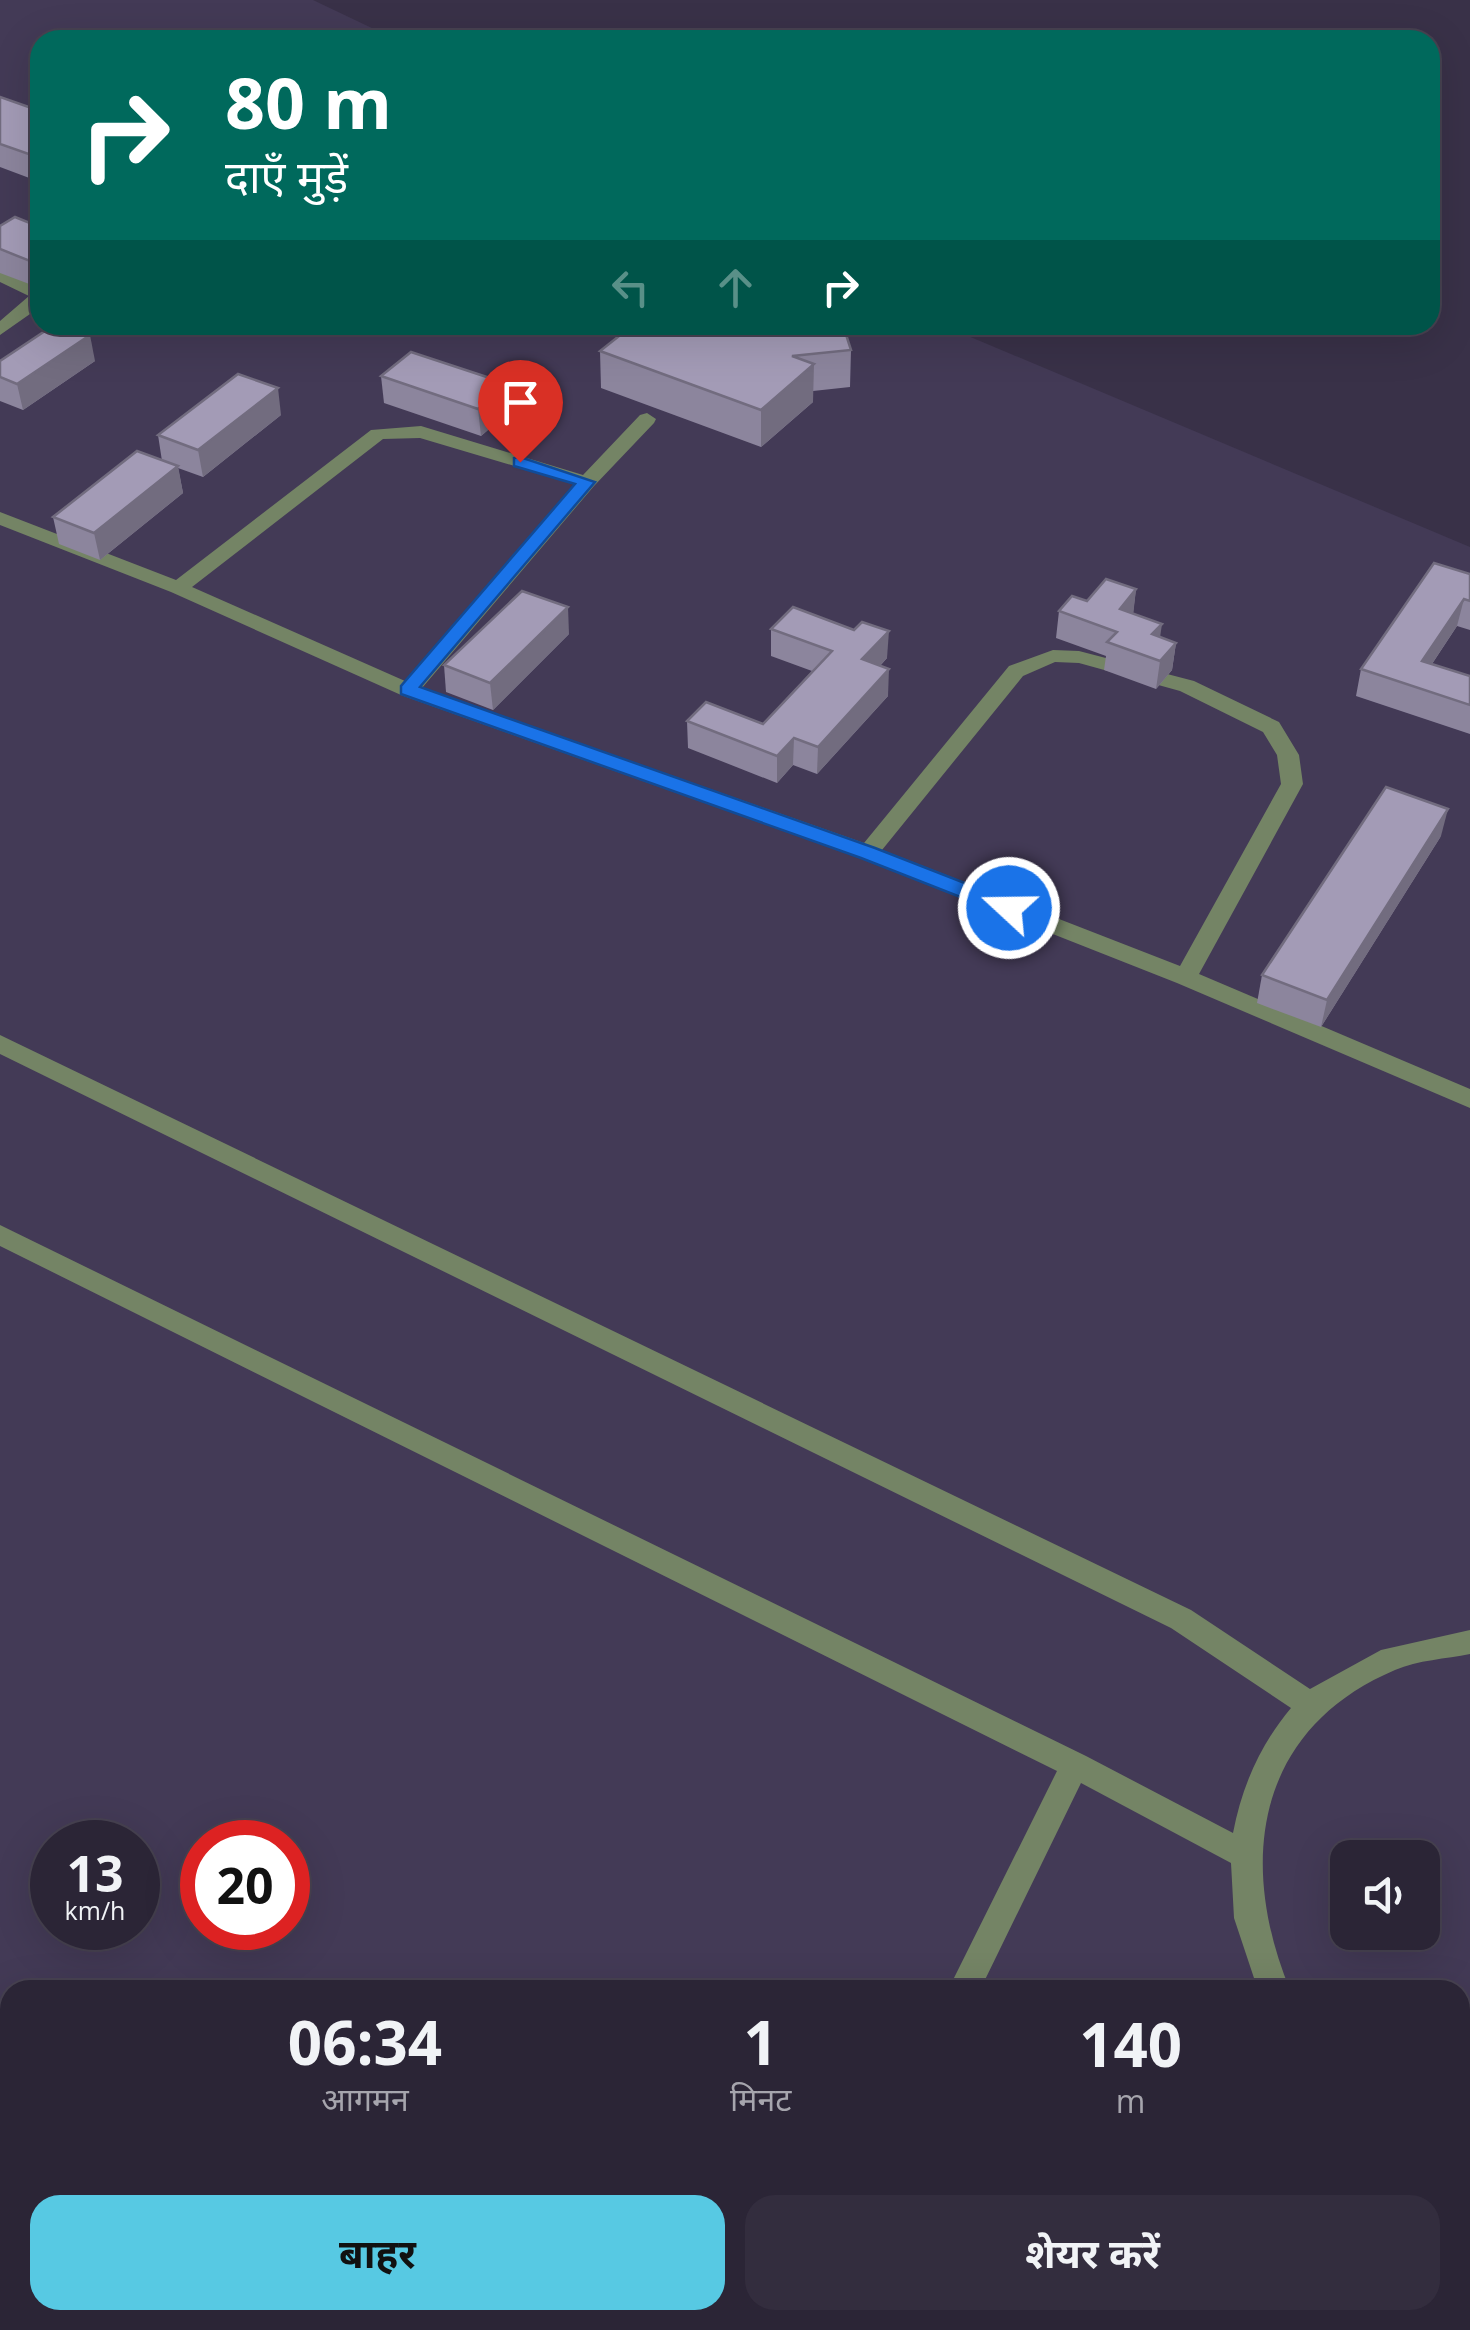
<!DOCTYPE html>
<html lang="hi">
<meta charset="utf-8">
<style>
body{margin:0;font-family:"Open Sans","Noto Sans Devanagari",sans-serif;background:#332d3e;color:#f1f3f6;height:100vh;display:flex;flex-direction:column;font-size:38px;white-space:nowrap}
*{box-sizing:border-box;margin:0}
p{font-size:32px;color:#a6a5ad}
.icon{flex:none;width:55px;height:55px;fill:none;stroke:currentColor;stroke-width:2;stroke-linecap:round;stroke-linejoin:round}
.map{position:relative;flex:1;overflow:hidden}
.details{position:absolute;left:0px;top:1980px;width:1470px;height:350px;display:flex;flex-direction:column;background:#2b2536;border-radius:30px 30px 0 0;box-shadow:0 10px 40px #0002,0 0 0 2px #474251}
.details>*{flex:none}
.guide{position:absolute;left:30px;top:30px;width:1410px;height:305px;border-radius:30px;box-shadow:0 10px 40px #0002,0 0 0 2px #474251;background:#00695c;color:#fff;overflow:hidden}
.buttons{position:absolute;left:1330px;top:1840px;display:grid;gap:20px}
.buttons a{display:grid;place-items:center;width:110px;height:110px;border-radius:20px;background:#2b2536;box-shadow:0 10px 40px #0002,0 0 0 2px #474251;font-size:50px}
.speed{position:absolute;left:30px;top:1820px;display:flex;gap:20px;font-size:50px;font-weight:700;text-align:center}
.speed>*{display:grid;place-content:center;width:130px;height:130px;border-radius:50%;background:#2b2536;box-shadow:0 10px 40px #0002,0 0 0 2px #474251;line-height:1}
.speed small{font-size:25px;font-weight:400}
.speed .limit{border:15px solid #d22;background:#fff;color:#111}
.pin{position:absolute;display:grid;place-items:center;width:85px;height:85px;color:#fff;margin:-102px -42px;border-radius:50% 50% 50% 0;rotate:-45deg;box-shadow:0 0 10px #0007}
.pin .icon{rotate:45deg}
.me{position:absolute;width:110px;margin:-55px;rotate:291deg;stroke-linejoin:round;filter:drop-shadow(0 0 8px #0008)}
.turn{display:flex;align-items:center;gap:35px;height:210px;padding:0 30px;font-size:45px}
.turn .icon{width:130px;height:130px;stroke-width:2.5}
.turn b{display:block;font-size:70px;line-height:85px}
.lanes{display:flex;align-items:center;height:95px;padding:0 30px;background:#0003;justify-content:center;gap:50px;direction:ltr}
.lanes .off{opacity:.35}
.eta{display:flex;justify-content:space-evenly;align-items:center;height:170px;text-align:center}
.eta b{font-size:60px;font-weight:700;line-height:70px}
.action{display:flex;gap:20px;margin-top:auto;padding:20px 30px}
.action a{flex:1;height:115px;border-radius:30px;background:#57c9e3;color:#111;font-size:40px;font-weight:700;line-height:115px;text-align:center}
.action a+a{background:#332d3e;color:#f1f3f6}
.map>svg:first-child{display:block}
.built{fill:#433a56;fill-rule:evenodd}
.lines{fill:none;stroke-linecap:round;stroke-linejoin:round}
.minor{fill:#748465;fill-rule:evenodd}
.wall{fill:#8c859d}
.shaded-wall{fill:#726c7f}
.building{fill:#a39bb6;stroke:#726c7f;stroke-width:2.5}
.route{fill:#1a73e8;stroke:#114b97;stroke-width:2.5}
</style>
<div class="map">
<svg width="1470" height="2330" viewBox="0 0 1470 2330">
<rect width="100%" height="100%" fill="#393148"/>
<path class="built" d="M0 0H313L397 40H40V325H942L1470 547V2330H0ZM52 1842H138V1928H52ZM202 1842H288V1928H202ZM1348 1858H1422V1932H1348ZM10 1990H1460V2320H10Z"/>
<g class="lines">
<g class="minor">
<path d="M0 270 40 288V307L0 335V321L29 296 0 282Z"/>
<path d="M647 413 656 419 654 423 594 486 422 688 864 843 1009 666 1053 650 1079 651 1194 681 1279 722 1299 755 1303 784 1199 974 1470 1089V1108L1177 983 860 858 401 695 171 592 0 525V512L176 580 371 430 421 426 583 475 640 415ZM420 438 575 484 405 681 192 587 383 439ZM1055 662 1079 663 1180 691 1263 732 1277 755 1281 784 1180 966 882 850 1023 676Z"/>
<path d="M0 1035 1191 1610 1310 1689 1381 1650 1470 1630V1654C1446 1659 1418 1660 1395 1670 1256 1729 1237 1861 1290 1990H1258L1234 1918 1231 1863 1081 1783 980 1990H948L1057 1771 0 1246V1225L1086 1756 1233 1833C1242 1786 1260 1745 1291 1708L1171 1628 0 1054Z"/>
<path d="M1460 2147 1470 2152V2187L1460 2182Z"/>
<path d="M783 2320H817L813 2330H779Z"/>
<path d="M1366 2320H1400L1403 2330H1369Z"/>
</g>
</g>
<g class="wall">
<path d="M0 97 40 111V182L0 167Z"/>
<path d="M0 226 40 227V288L0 273Z"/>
<path d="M851 350 850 387 813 391V402L761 447 601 388 600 351Z"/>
<path d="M0 361H95L23 410 0 401Z"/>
<path d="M381 376 508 384 510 411 481 436 384 403Z"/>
<path d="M281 415 203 477 178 468 183 493 100 560 59 544 53 517 162 461 158 435Z"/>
<path d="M1470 574V630L1457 626 1432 664 1470 676V734L1356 696 1361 669Z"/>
<path d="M1136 589 1133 613 1160 637 1176 643 1172 670 1156 689 1104 670 1106 656 1056 638 1059 611 1087 601Z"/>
<path d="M771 629 887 658 880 666 888 696 817 774 793 765 777 783 688 748 687 721 763 724 812 671 771 656Z"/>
<path d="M569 634 493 710 446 692 444 665Z"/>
<path d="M1441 836 1321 1027 1257 1003 1262 975Z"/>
</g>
<g class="shaded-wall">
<path d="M90 335 95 361 23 410 17 384Z"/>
<path d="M814 364 813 402 761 447V410Z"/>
<path d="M508 384 510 411 481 436 478 409Z"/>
<path d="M278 388 281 415 203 477 198 450Z"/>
<path d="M178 466 183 493 100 560 94 533Z"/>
<path d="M1136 589 1133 616 1120 609Z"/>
<path d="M1464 599 1457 626 1416 688 1422 661Z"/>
<path d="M568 607 569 634 493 710 490 683Z"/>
<path d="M1162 624 1158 651 1152 634Z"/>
<path d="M889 631 887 658 861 686 862 659Z"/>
<path d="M1176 643 1172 670 1156 689 1160 661Z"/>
<path d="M889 669 888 696 817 774 818 747Z"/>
<path d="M794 738 793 765 777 783V756Z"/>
<path d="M1448 809 1441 836 1321 1027 1327 1000Z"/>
</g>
<g class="building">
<path d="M0 97 40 111V158L0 144Z"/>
<path d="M15 217 40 227V265L0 249V226Z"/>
<path d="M54 325H64L90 335 17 384 0 377V361Z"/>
<path d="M633 325H843L851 350 792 356 814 364 761 410 600 351Z"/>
<path d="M411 352 508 384 478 409 381 376Z"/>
<path d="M238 374 278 388 198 450 158 435Z"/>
<path d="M137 451 178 466 94 533 53 517Z"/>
<path d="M1434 563 1470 574V601L1464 599 1422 661 1470 676V705L1361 669Z"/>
<path d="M1106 579 1136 589 1120 609 1162 624 1152 634 1176 643 1160 661 1107 642 1117 632 1059 611 1072 596 1087 601Z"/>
<path d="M522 591 568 607 490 683 444 665Z"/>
<path d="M793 607 854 630 862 622 889 631 862 659 889 669 818 747 794 738 777 756 687 721 706 702 763 724 832 651 771 629Z"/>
<path d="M1386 787 1448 809 1327 1000 1262 975Z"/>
</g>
<path class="route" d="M520 457 595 482 420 687 875 848 1016 903 1019 908 1016 913H1001L861 858 401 694V686L575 484 514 466V458Z"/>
</svg>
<div class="buttons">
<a><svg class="icon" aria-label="sound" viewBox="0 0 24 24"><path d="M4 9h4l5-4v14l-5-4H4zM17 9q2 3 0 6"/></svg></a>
</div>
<div class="speed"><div>13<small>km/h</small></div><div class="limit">20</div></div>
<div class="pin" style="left:520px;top:462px;background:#d93025"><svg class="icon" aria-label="arrive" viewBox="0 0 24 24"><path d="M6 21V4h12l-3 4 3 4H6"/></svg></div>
<svg class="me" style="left:1009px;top:908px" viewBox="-20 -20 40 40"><circle r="17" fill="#1a73e8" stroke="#fff" stroke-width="3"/><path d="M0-11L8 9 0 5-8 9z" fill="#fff"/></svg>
<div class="guide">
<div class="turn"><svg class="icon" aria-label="right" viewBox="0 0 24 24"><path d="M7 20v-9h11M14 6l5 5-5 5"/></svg><div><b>80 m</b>दाएँ मुड़ें</div></div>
<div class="lanes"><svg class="icon off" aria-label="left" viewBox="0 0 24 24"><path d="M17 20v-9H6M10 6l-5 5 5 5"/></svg><svg class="icon off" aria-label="ahead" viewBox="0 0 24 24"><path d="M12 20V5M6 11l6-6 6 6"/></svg><svg class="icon" aria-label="right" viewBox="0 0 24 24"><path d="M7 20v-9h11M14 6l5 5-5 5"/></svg></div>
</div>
<section class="details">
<div class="eta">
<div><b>06:34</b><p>आगमन</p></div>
<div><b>1</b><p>मिनट</p></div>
<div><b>140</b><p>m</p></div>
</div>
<div class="action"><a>बाहर</a><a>शेयर करें</a></div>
</section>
</div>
